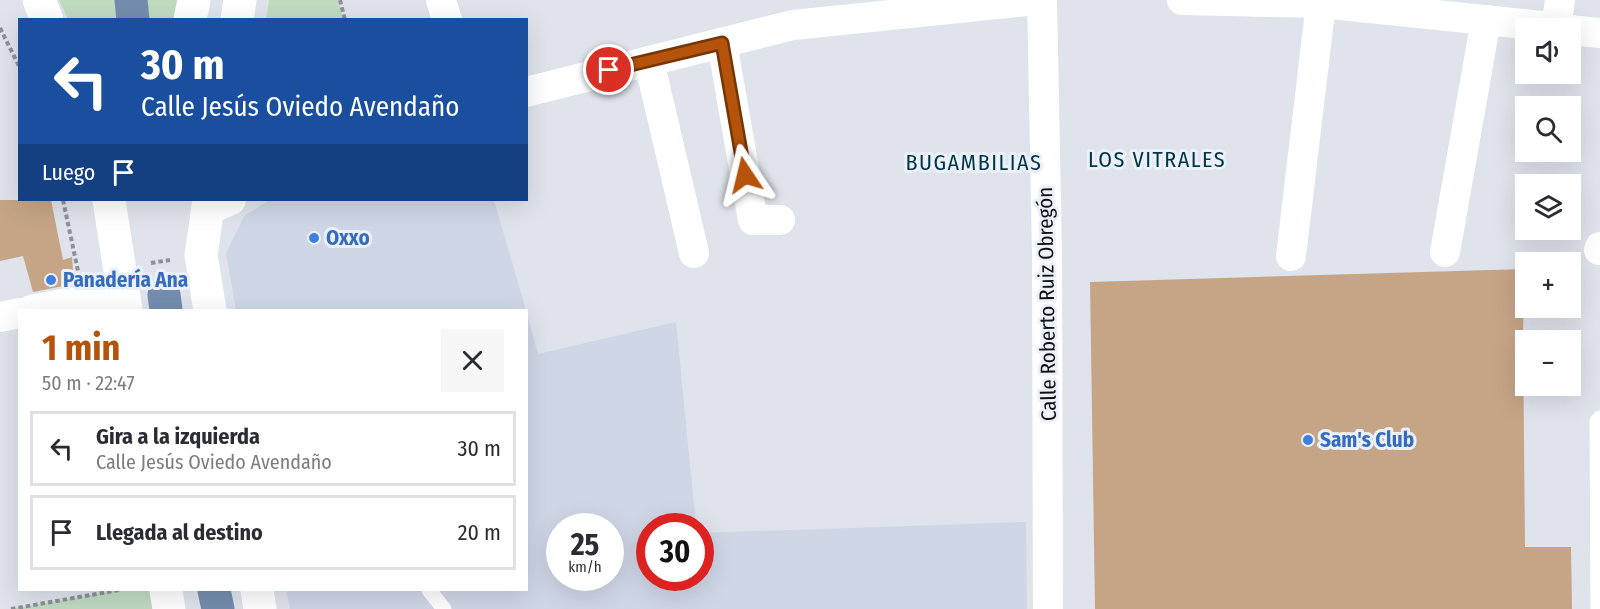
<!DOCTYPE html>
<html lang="es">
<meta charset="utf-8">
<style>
body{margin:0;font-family:"Fira Sans Condensed",sans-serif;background:#f7f7f7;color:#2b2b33;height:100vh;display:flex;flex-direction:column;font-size:22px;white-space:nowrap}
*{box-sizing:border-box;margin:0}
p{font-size:20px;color:#7c7c81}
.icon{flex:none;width:33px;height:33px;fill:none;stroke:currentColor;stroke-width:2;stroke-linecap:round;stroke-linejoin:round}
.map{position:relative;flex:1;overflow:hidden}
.drawer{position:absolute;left:18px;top:309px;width:510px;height:282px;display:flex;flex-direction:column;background:#fff;border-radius:0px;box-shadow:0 6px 24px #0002}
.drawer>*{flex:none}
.top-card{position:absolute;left:18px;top:18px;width:510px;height:183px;border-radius:0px;box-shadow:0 6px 24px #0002;background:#1a4fa0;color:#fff;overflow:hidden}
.buttons{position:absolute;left:1515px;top:18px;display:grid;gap:12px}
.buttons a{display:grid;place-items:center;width:66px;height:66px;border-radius:0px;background:#fff;box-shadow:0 6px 24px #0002;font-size:30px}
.speed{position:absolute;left:546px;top:513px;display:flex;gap:12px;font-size:30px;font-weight:700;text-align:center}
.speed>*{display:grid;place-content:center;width:78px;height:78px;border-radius:50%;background:#fff;box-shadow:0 6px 24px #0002;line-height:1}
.speed small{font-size:15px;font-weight:400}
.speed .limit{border:9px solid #d22;background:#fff;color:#111}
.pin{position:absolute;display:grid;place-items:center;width:51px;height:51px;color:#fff;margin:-26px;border:3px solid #fff;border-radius:50%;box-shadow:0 2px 6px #0007}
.me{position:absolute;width:66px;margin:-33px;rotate:350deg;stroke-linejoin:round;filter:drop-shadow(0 0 4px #0008)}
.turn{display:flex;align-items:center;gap:21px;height:126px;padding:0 24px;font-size:27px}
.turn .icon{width:78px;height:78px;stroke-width:2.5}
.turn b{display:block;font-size:42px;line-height:51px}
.then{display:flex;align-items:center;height:57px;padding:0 24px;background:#0003;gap:12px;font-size:22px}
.round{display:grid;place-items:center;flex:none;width:63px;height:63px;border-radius:0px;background:#f7f7f7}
.headline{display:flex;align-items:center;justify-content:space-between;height:102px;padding:0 24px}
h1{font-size:36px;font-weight:700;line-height:45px;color:#b45309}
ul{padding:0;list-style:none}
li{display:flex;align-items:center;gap:18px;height:75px;margin:0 12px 9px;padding:0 12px;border:3px solid #e1e1e2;border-radius:0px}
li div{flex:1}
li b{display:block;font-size:22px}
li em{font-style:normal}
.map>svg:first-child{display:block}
.built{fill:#cfd6e6;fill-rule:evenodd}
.green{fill:#bfdbc0}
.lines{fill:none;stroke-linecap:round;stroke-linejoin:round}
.canal{stroke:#748dae;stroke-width:33}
.building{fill:#c6a586}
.path{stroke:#8d9097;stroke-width:4;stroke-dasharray:4.5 3;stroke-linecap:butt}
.lane{stroke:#fff;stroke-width:15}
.street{stroke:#fff;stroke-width:30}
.secondary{stroke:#fff;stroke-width:33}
.route-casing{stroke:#753606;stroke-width:15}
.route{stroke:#b45309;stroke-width:10}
.shop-dot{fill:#3f7fe0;stroke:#ecf0f9;stroke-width:2}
.labels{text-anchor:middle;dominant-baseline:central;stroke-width:6;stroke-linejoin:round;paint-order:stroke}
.shop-label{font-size:21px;font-weight:bold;fill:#366cbe;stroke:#ecf0f9;text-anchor:start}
.street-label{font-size:21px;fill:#0e1013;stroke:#ecf0f9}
.neighbourhood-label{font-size:22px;letter-spacing:1.5px;fill:#003547;stroke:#ecf0f9}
</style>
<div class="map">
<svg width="1600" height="609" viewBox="0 0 1600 609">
<rect width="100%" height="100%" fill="#dfe3ec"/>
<g class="built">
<path d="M270 200H494L526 310H236L226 253 245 215Z"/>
<path d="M527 314 538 354 676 322 696 526H650V578H700L701 533 1026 522 1027 609H290L286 590H526ZM560 526H610V578H560Z"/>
</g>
<g class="green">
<path d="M59 0H180L176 20 68 19Z"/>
<path d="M269 0H338L343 19H266Z"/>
<path d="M119 590H166L169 609H11Z"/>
</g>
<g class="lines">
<g class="canal">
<path d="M131 0 133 20"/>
<path d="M164 295 166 310"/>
<path d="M214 590 218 609"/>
</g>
</g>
<g class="building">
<path d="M0 200H51L63 260 72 257 74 284 33 292 23 256 0 261Z"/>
<path d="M1525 269 1523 334 1525 547H1571L1572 609H1095L1090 282Z"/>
</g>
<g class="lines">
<g class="path">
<path d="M340 0 345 20"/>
<path d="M0 28 20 68"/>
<path d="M63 200 78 271"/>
<path d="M151 263 170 260"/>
<path d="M11 609 119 590"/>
</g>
<g class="lane">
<path d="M429 590 444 609"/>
<path d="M1598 609 1597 421 1600 418"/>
</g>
<g class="street">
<path d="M441 0 447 20"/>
<path d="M1042 0 1047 253 1048 609"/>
<path d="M1182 0 1321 3 1562 28"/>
<path d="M1556 28 1560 0"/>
<path d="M1570 30 1600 33"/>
<path d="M722 43 753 220H780"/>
<path d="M649 61 694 253"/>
<path d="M526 92 793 25 1037 0"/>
<path d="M208 210 231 200"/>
<path d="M1599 250 1600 247"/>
<path d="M1445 252 1486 20"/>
<path d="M1291 256 1321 3"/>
<path d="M31 310 124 292"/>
<path d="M0 317 20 313"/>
</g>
<g class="secondary">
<path d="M39 0 47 20"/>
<path d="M190 20 194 0"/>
<path d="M237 20 240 0"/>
<path d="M109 200 126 310"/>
<path d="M209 200 201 255 210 310"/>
<path d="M166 590 169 609"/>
<path d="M257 590 260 609"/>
</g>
</g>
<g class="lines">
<defs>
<path id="route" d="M609 70 722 43 745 175"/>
</defs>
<use href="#route" class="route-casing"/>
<use href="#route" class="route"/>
</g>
<g class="shop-dot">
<circle cx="314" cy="238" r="6"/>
<circle cx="51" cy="280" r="6"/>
<circle cx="1308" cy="440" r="6"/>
</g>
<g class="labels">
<g class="shop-label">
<text x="326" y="238">Oxxo</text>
<text x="63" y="280">Panadería Ana</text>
<text x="1320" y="440">Sam's Club</text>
</g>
<g class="street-label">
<text transform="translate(1047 304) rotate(-91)">Calle Roberto Ruiz Obregón</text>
</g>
<g class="neighbourhood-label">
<text x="1157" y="159">LOS VITRALES</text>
<text x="974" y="162">BUGAMBILIAS</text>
</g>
</g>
</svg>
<div class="buttons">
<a><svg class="icon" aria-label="sound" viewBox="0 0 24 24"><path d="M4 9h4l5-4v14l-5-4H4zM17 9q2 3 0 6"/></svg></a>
<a><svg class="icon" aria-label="search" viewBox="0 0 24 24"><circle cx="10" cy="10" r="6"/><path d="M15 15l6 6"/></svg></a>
<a><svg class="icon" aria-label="layers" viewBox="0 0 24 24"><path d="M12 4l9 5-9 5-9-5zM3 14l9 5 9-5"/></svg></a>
<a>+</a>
<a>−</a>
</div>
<div class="speed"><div>25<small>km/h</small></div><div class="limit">30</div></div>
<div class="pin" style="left:609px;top:70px;background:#d93025"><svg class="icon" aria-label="arrive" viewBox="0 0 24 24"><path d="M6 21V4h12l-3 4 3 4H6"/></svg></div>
<svg class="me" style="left:745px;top:175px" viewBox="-20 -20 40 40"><path d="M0-17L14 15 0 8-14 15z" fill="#b45309" stroke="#fff" stroke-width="4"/></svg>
<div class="top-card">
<div class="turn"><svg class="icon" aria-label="left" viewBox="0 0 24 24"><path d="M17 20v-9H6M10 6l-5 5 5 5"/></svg><div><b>30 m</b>Calle Jesús Oviedo Avendaño</div></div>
<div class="then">Luego<svg class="icon" aria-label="arrive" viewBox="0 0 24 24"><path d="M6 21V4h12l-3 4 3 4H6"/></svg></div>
</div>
<section class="drawer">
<div class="headline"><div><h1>1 min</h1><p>50 m · 22:47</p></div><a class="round"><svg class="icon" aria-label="close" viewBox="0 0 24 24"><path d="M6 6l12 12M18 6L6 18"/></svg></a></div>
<ul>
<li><svg class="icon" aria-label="left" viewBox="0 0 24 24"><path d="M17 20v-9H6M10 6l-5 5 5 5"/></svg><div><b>Gira a la izquierda</b><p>Calle Jesús Oviedo Avendaño</p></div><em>30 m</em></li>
<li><svg class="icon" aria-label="arrive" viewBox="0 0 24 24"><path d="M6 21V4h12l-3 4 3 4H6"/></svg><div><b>Llegada al destino</b></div><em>20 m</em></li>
</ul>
</section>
</div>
